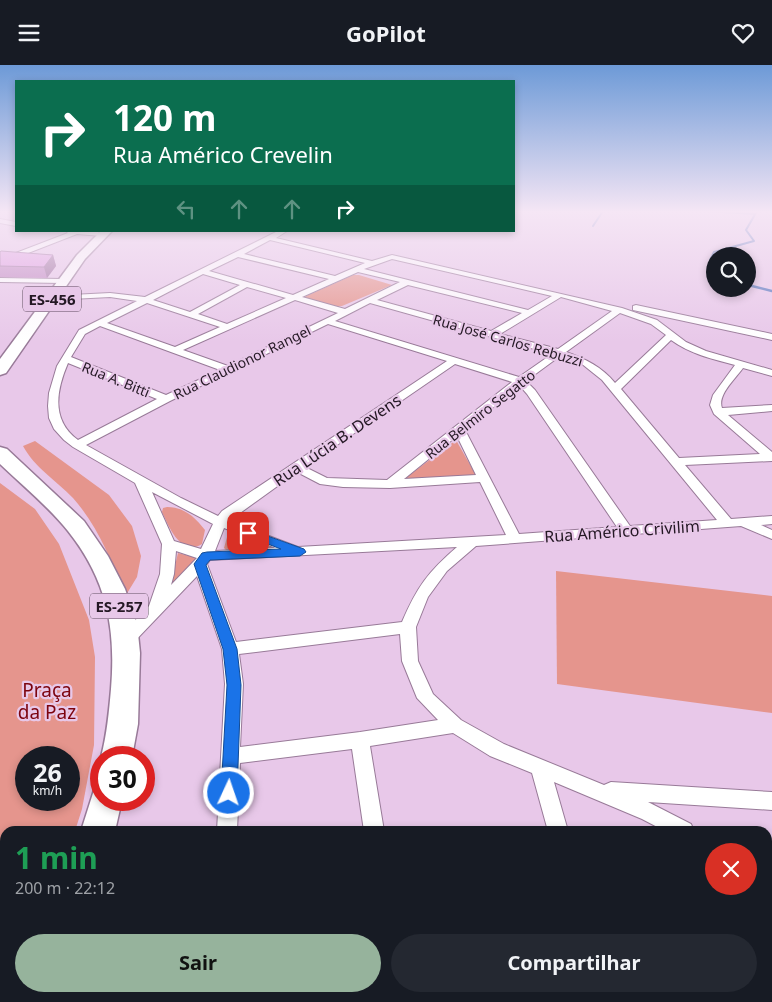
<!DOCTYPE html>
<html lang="pt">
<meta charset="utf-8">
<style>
body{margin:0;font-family:"Noto Sans",sans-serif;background:#242831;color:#f1f3f6;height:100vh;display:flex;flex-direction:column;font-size:19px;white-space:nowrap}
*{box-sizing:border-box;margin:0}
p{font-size:16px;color:#9ea1a6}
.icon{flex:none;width:28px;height:28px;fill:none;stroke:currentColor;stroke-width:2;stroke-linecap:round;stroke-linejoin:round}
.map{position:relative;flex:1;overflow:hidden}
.drawer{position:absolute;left:0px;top:761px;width:772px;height:176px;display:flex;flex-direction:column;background:#171b24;border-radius:15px 15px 0 0;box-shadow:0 2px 8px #0003}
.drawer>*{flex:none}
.banner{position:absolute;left:15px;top:15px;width:500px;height:152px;border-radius:0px;box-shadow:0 2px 8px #0003;background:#0b6e4f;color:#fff;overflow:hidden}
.controls{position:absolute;left:706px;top:182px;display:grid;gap:10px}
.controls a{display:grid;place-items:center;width:50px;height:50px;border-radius:50%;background:#171b24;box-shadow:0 2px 8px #0003;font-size:25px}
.speed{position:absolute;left:15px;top:681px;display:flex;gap:10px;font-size:25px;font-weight:700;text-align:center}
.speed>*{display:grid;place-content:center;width:65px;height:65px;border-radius:50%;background:#171b24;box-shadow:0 2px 8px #0003;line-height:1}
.speed small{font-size:12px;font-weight:400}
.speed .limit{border:8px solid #d22;background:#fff;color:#111}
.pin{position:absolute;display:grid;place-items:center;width:42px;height:42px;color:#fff;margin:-21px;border-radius:10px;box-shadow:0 2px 8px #0006}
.me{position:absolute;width:55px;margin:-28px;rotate:3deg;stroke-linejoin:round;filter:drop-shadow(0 0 4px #0008)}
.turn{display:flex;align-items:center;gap:18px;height:105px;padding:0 15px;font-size:22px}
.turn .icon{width:65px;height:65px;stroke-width:2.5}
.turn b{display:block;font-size:35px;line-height:42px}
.lanes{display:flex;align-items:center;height:48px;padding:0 15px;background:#0003;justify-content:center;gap:25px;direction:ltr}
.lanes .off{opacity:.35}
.round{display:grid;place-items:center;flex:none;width:52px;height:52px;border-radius:26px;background:#242831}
.head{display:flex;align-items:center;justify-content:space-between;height:85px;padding:0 15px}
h1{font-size:30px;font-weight:700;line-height:38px;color:#1e9e55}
.action{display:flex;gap:10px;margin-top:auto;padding:10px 15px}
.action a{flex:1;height:58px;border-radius:30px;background:#96b39c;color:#111;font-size:20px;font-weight:700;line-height:58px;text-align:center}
.action a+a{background:#242831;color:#f1f3f6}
header{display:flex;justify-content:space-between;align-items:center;height:65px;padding:0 15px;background:#171b24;font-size:22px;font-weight:700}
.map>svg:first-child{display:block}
.green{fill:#e5958d;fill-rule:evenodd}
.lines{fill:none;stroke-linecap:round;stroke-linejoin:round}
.stream-far1{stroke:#5674bd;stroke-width:2}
.stream{stroke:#5674bd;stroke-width:2.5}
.street-casing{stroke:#987a98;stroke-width:2}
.primary-casing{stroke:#987a98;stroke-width:3}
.street{fill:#fff;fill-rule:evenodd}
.primary{fill:#fff;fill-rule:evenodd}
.wall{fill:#c188c2}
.shaded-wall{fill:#9d6f9e}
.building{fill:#e09ee2;stroke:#9d6f9e}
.route{fill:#1a73e8;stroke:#114b97}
.labels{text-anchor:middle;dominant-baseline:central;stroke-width:4.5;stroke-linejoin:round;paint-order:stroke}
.far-street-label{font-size:14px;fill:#241824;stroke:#e8c8e9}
.shield{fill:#e8c8e9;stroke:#5f4d5f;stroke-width:1}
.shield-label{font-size:15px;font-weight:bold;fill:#241824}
.street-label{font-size:16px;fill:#241824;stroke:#e8c8e9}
.near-park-label{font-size:19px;fill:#7c040f;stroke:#e8c8e9}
</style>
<header><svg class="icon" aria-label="menu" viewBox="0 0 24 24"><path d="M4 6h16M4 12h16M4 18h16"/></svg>GoPilot<svg class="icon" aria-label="heart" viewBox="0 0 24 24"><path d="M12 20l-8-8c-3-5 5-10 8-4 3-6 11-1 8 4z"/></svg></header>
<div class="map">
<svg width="772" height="937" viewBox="0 0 772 937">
<rect width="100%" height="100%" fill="#e8c8e9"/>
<g class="green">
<path d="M353 210H359L392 220 342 241 333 242 302 233Z"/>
<path d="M456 375 477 412 403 415Z"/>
<path d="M35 376 109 430 132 461 141 491 137 512 126 530C111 496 98 461 73 433 56 415 35 403 23 381Z"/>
<path d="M0 418 35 444 59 479 89 555 95 592 94 680 82 744 75 766H5V932L16 933 14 937H0ZM26 692H69V735H26Z"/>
<path d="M167 442C184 442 195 452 205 465L202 479C181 492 169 462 162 447L163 443Z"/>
<path d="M229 465 245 473 278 483 228 487 224 483Z"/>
<path d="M178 488 197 493 174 519 171 517Z"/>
<path d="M556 506 772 531V648L557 619Z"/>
</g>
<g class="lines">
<g class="stream-far1">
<path d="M705 146 755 149"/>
<path d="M593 161 603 146"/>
<path d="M715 199 710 195 714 187 754 176 746 165 757 146"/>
</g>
<path class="stream" d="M748 220 772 226"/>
<defs>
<g id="street">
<path d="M0 154 16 157V161L0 158Z"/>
<path d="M66 166H94L105 169 102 171 77 169 0 199V194L68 168Z"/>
<path d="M278 166H287L276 173 372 196 392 190 622 243 657 255 686 277 706 286 772 305V311L743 303C736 313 717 330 722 343L772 340V346L728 350 772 387V396L685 400 731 454 772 451V459L761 460 772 465V474L741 461 476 481 447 506 428 532 416 562 418 596 433 629 461 655 504 679 604 720 611 717 772 727V745L648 737 691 759 694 766H665L642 754 554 717 568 766H548L532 708 490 691 453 668 370 681 384 766H364L352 684 240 698 237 766H217L225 619 222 584 197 511 132 579 126 581 120 579 118 575 120 571 149 541 160 509 162 479 135 418 73 382 64 375 54 364 49 353 48 341 49 328 57 301 79 265 137 236 110 232 52 235 48 233 52 231 110 228 145 232ZM270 175 365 198 335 211 244 189ZM238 192 329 214 293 230 209 206ZM392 194 552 231 528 245 364 204ZM358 207 400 217 345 244 302 232ZM203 209 240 220 190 247 153 235ZM408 220 522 248 491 266 377 235ZM247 222 286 233 227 259 198 249ZM561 232 612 246 558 284 500 269ZM295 235 338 248 228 301 183 285ZM147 238 220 262 175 282 107 258ZM370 238 552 289 519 312 335 256ZM620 248 651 259 666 270 615 318C602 302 586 294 566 287ZM328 259 447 296 222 446 218 451 181 433 86 380 170 336ZM100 261 220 305 166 330 71 292 85 269ZM671 275C690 289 713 294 735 300L713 330 710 340 714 349 760 389 679 393 621 324ZM560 291 582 299 602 315 717 455 630 461 535 325 526 316ZM68 298 157 334 78 375C51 355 56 326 68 298ZM455 299 512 317 387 415 327 413 305 402ZM520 321 527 329 617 462 519 469 465 365ZM457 371 476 410 404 414ZM297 407 320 419 343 422 390 423 480 417 506 470 298 482 229 456ZM152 427 213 459 201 484 174 476ZM224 463 276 483 215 486ZM457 482C428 507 417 522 402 557L236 577 207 499 210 495ZM176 486 197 493 171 520 174 509ZM400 569 402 596 417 633 438 655 360 667 240 682 243 619 239 589Z"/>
<path d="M0 213 63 214 67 216 63 218 0 217Z"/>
<path d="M636 240 772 269V275L633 245V241Z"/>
<path d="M768 806 772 808V832L768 830Z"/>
<rect x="768" y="905" width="4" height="24"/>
<rect x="205" y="932" width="24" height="5"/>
<path d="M386 932H410L411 937H387Z"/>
<path d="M593 932H618L619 937H595Z"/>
<path d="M623 932H676L674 937H622Z"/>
</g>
<g id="primary">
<path d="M101 166H112L85 194 6 308 0 310V294L77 190Z"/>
<path d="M0 382 7 384 84 456 108 491 125 524 137 559 140 588 138 659 132 692H101C107 669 109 647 111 624 116 563 107 515 68 466 48 441 23 421 0 399Z"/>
<path d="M101 722V735H122L115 766H81L94 725Z"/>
<path d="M29 932H69L67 937H27Z"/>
</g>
</defs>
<use href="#street" class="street-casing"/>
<use href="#primary" class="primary-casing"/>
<use href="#street" class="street"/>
<use href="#primary" class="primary"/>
</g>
<path class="wall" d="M0 187 53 190 56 201 47 213 0 212Z"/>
<path class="shaded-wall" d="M53 190 56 201 47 213 44 202Z"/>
<path class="building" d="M1 186 53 190 44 202 0 201V187Z"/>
<linearGradient id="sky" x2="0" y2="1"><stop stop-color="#6d9ad7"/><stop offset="0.53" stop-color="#f5e6f5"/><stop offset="1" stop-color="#f5e6f5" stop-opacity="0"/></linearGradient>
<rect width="772" height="277" fill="url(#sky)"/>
<path class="route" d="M248 464 304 484 306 487 300 491 210 495 206 500 237 584 241 620 237 728 235 734 229 736 223 734 221 728 227 620 223 584 194 499 202 488 207 487 281 484 244 470 242 468Z"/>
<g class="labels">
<g class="far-street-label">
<text transform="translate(508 275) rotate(16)">Rua José Carlos Rebuzzi</text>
<text transform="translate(242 297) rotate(-26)">Rua Claudionor Rangel</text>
<text transform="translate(116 314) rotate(22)">Rua A. Bitti</text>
<text transform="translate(480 349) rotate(-38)">Rua Belmiro Segatto</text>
</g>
<g class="shield">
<rect x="23" y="221.5" width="58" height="25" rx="4"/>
<rect x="90" y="528.5" width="58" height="25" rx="4"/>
</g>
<g class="shield-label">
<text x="52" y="234">ES-456</text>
<text x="119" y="541">ES-257</text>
</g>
<g class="street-label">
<text transform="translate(337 375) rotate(-34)">Rua Lúcia B. Devens</text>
<text transform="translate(622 466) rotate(-4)">Rua Américo Crivilim</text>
</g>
<g class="near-park-label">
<text x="47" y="625">Praça<tspan x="47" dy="22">da Paz</tspan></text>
</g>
</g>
</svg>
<div class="controls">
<a><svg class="icon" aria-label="search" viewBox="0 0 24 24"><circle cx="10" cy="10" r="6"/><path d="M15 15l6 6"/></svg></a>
</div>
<div class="speed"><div>26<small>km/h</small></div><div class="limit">30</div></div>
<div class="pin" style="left:248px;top:468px;background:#d93025"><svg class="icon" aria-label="arrive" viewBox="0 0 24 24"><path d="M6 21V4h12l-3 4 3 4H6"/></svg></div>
<svg class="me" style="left:229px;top:728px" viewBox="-20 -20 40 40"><circle r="17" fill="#1a73e8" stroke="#fff" stroke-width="3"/><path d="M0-11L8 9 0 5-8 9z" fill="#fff"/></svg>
<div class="banner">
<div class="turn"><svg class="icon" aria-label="right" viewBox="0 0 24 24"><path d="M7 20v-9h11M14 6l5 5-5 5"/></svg><div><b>120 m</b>Rua Américo Crevelin</div></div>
<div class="lanes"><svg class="icon off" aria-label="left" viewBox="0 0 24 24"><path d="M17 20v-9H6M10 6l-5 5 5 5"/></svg><svg class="icon off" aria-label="ahead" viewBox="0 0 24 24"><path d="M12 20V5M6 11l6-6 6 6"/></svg><svg class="icon off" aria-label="ahead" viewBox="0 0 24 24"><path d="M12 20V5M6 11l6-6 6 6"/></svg><svg class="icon" aria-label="right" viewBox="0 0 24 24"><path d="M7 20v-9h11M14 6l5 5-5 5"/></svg></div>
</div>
<section class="drawer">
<div class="head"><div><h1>1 min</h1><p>200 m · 22:12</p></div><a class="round" style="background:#d93025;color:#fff"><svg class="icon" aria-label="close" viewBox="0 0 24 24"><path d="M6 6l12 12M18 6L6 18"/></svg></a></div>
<div class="action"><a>Sair</a><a>Compartilhar</a></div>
</section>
</div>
